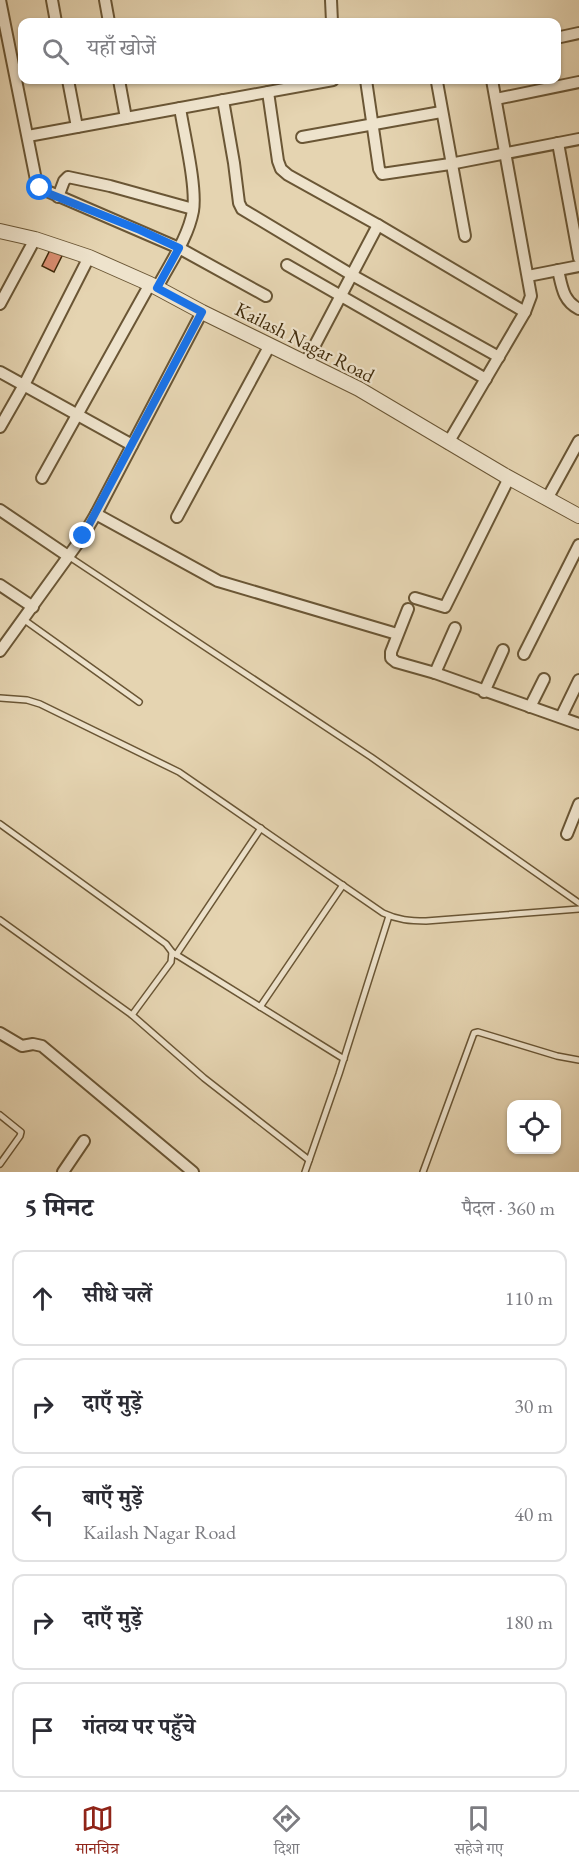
<!DOCTYPE html>
<html lang="hi">
<meta charset="utf-8">
<style>
body{margin:0;font-family:"EB Garamond","Noto Serif Devanagari",serif;background:#f2f2f3;color:#2b2b33}
.controls{position:absolute;right:18px;bottom:18px;display:grid;overflow:hidden;border-radius:12px;box-shadow:0 2px 4px #0004}
.controls button{width:54px;height:54px;display:grid;place-items:center;padding:0;border:0;border-bottom:2px solid #e1e1e2;background:#fff;color:#2b2b33;font:30px sans-serif}
.stop{position:absolute;width:18px;height:18px;margin:-14px;border:4px solid #1a73e8;border-radius:50%;background:#fff}
.stop.end{background:#1a73e8;border-color:#fff;box-shadow:0 2px 6px #0008}
.list{margin:0;padding:0;list-style:none}
h2{display:flex;justify-content:space-between;align-items:center;height:78px;margin:0;padding:0 24px;font-size:26px}
h2 small{font-size:20px;font-weight:400;color:#7c7c81}
.list li{display:grid;grid-template-columns:39px 1fr auto;gap:18px;align-items:center;box-sizing:border-box;height:96px;margin:0 12px 12px;padding:0 12px;border:2px solid #e1e1e2;border-radius:12px}
.list b{display:block;font-size:22px;white-space:nowrap}
.list p{margin:0;font-size:20px;white-space:nowrap;color:#7c7c81}
.list em{font-size:20px;font-style:normal;color:#7c7c81}
.icon{flex:none;width:33px;height:33px;fill:none;stroke:currentColor;stroke-width:2;stroke-linecap:round;stroke-linejoin:round}
.map{position:relative;flex:none;width:579px;height:1172px;overflow:hidden}
.search{position:absolute;background:#fff;box-shadow:0 2px 4px #0004;left:18px;right:18px;top:18px;height:66px;display:flex;align-items:center;gap:15px;box-sizing:border-box;padding:0 21px;border-radius:12px;color:#7c7c81;font-size:22px}
.sheet{height:618px;background:#fff}
nav{display:flex;justify-content:space-around;align-items:center;box-sizing:border-box;height:84px;border-top:2px solid #e1e1e2;background:#fff;font-size:16px;color:#7c7c81}
nav a{display:grid;justify-items:center;gap:3px}
nav .on{color:#8f2418}
.map>svg:first-child{display:block}
.building{fill:#d88d70;stroke:#412c0c;stroke-width:1.5}
.lines{fill:none;stroke-linecap:round;stroke-linejoin:round}
.service-casing{stroke:#6a5635;stroke-width:8}
.minor-casing{stroke:#6a5635;stroke-width:14}
.tertiary-casing{stroke:#6a5635;stroke-width:16}
.service{stroke:#eee3cc;stroke-width:5}
.minor{stroke:#eee3cc;stroke-width:10}
.tertiary{stroke:#eee3cc;stroke-width:14}
.route{stroke:#1a73e8;stroke-width:8}
.labels{text-anchor:middle;stroke-width:4.5;stroke-linejoin:round;paint-order:stroke}
.street-label{font-size:20px;fill:#412c0c;stroke:#eee3cc}
</style>
<div class="map">
<svg width="579" height="1172" viewBox="0 0 579 1172">
<rect width="100%" height="100%" fill="#e5d4b1"/>
<filter id="stains"><feTurbulence type="fractalNoise" baseFrequency=".00333" numOctaves="4"/><feColorMatrix values="0 0 0 0 .2 0 0 0 0 .09 0 0 0 0 .02 0 0 0 .5 -.17"/></filter>
<radialGradient id="worn" r=".72"><stop offset=".6" stop-color="#630" stop-opacity="0"/><stop offset="1" stop-color="#630" stop-opacity=".3"/></radialGradient>
<path class="building" d="M 55,240 L 67,246 L 54,272 L 42,266 Z"/>
<g class="lines">
<defs>
<g id="service">
<path d="M 68,556 L 371,757 L 579,903"/>
<path d="M 23,619 L 139,702"/>
<path d="M 0,698 L 27,700 L 40,704 L 179,772 L 383,913 C 398,920 410,921 426,921 L 579,909"/>
<path d="M 0,824 L 166,944 L 172,952 L 171,962 L 132,1015"/>
<path d="M 0,920 L 132,1015 L 204,1078 L 309,1160"/>
<path d="M 172,952 L 344,1059"/>
<path d="M 176,955 L 261,828"/>
<path d="M 260,1007 L 343,885"/>
<path d="M 0,1115 L 21,1132 L 20,1136 L 0,1164"/>
<path d="M 305,1172 L 339,1074 L 389,916"/>
<path d="M 423,1172 L 474,1033 L 478,1032 L 557,1056 L 579,1060"/>
</g>
<g id="minor">
<path d="M 0,0 L 36,180 L 40,188 L 179,248 L 266,296"/>
<path d="M 52,0 L 56,22"/>
<path d="M 105,0 L 109,22"/>
<path d="M 331,0 L 332,22"/>
<path d="M 556,38 L 579,33"/>
<path d="M 68,80 L 77,127"/>
<path d="M 119,80 L 126,118"/>
<path d="M 366,80 L 379,169 L 382,174 L 450,164 L 579,139"/>
<path d="M 437,82 L 465,236"/>
<path d="M 268,92 L 278,161 L 281,169 L 288,175 L 378,225"/>
<path d="M 496,99 L 579,82"/>
<path d="M 223,100 L 234,163 L 239,203 L 242,209 L 352,275 L 499,357"/>
<path d="M 28,136 L 333,80"/>
<path d="M 302,137 L 441,112"/>
<path d="M 558,143 L 579,258"/>
<path d="M 58,197 L 64,181 L 68,177 L 110,186 L 193,209"/>
<path d="M 287,265 L 486,379"/>
<path d="M 558,270 C 562,287 563,301 579,309"/>
<path d="M 528,276 L 579,266"/>
<path d="M 157,288 C 170,263 188,238 193,211 C 197,187 184,134 180,108"/>
<path d="M 0,304 L 35,239"/>
<path d="M 306,362 L 378,225 L 525,312"/>
<path d="M 0,372 L 132,445"/>
<path d="M 0,427 L 24,385 L 89,257"/>
<path d="M 448,443 L 525,312 L 531,296 L 492,80"/>
<path d="M 42,478 L 150,284"/>
<path d="M 547,499 L 579,441"/>
<path d="M 0,510 L 68,556"/>
<path d="M 96,514 L 218,581 L 397,634"/>
<path d="M 177,517 L 270,345"/>
<path d="M 0,585 L 33,607"/>
<path d="M 415,598 L 445,607 L 509,478"/>
<path d="M 408,609 L 391,652 L 391,658 L 396,662 L 435,673 L 579,724"/>
<path d="M 0,651 L 83,536 L 96,514 L 202,312"/>
<path d="M 524,654 L 579,545"/>
<path d="M 435,673 L 455,628"/>
<path d="M 484,692 L 503,650"/>
<path d="M 530,707 L 544,679"/>
<path d="M 561,717 L 579,680"/>
<path d="M 567,834 L 579,804"/>
<path d="M 0,1033 L 22,1046 L 33,1044 L 42,1046 L 193,1172"/>
<path d="M 63,1172 L 84,1141"/>
</g>
<path id="tertiary" d="M 0,231 L 35,239 L 89,257 L 150,284 L 202,312 L 359,389 L 504,475 L 579,516"/>
</defs>
<use href="#service" class="service-casing"/>
<use href="#minor" class="minor-casing"/>
<use href="#tertiary" class="tertiary-casing"/>
<use href="#service" class="service"/>
<use href="#minor" class="minor"/>
<use href="#tertiary" class="tertiary"/>
</g>
<g class="lines">
<path class="route" d="M 40,188 L 45,192 L 140,230 L 179,248 L 157,288 L 202,312 L 83,536"/>
</g>
<g class="labels">
<g class="street-label">
<text transform="translate(305 342) rotate(27)" y="7">Kailash Nagar Road</text>
</g>
</g>
<rect width="100%" height="100%" filter="url(#stains)"/>
<rect width="100%" height="100%" fill="url(#worn)"/>
</svg>
<div class="controls">
<button><svg class="icon" aria-label="locate" viewBox="0 0 24 24"><circle cx="12" cy="12" r="6"/><path d="M12 2v4M12 18v4M2 12h4M18 12h4"/></svg></button>
</div>
<div class="stop" style="left:40px;top:188px"></div>
<div class="stop end" style="left:83px;top:536px"></div>
<div class="search"><svg class="icon" aria-label="search" viewBox="0 0 24 24"><circle cx="10" cy="10" r="6"/><path d="M15 15l6 6"/></svg>यहाँ खोजें</div>
</div>
<section class="sheet">
<h2>5 मिनट<small>पैदल · 360 m</small></h2>
<ul class="list">
<li><svg class="icon" aria-label="ahead" viewBox="0 0 24 24"><path d="M12 20V5M6 11l6-6 6 6"/></svg><div><b>सीधे चलें</b></div><em>110 m</em></li>
<li><svg class="icon" aria-label="right" viewBox="0 0 24 24"><path d="M7 20v-9h11M14 6l5 5-5 5"/></svg><div><b>दाएँ मुड़ें</b></div><em>30 m</em></li>
<li><svg class="icon" aria-label="left" viewBox="0 0 24 24"><path d="M17 20v-9H6M10 6l-5 5 5 5"/></svg><div><b>बाएँ मुड़ें</b><p>Kailash Nagar Road</p></div><em>40 m</em></li>
<li><svg class="icon" aria-label="right" viewBox="0 0 24 24"><path d="M7 20v-9h11M14 6l5 5-5 5"/></svg><div><b>दाएँ मुड़ें</b></div><em>180 m</em></li>
<li><svg class="icon" aria-label="arrive" viewBox="0 0 24 24"><path d="M6 21V4h12l-3 4 3 4H6"/></svg><div><b>गंतव्य पर पहुँचे</b></div></li>
</ul>
</section>
<nav>
<a class="on"><svg class="icon" aria-label="map" viewBox="0 0 24 24"><path d="M3 6l6-2 6 2 6-2v14l-6 2-6-2-6 2zM9 4v14M15 6v14"/></svg>मानचित्र</a>
<a><svg class="icon" aria-label="directions" viewBox="0 0 24 24"><path d="M12 3l9 9-9 9-9-9zM9 14v-3h6M13 9l2 2-2 2"/></svg>दिशा</a>
<a><svg class="icon" aria-label="saved" viewBox="0 0 24 24"><path d="M7 4h10v16l-5-4-5 4z"/></svg>सहेजे गए</a>
</nav>
